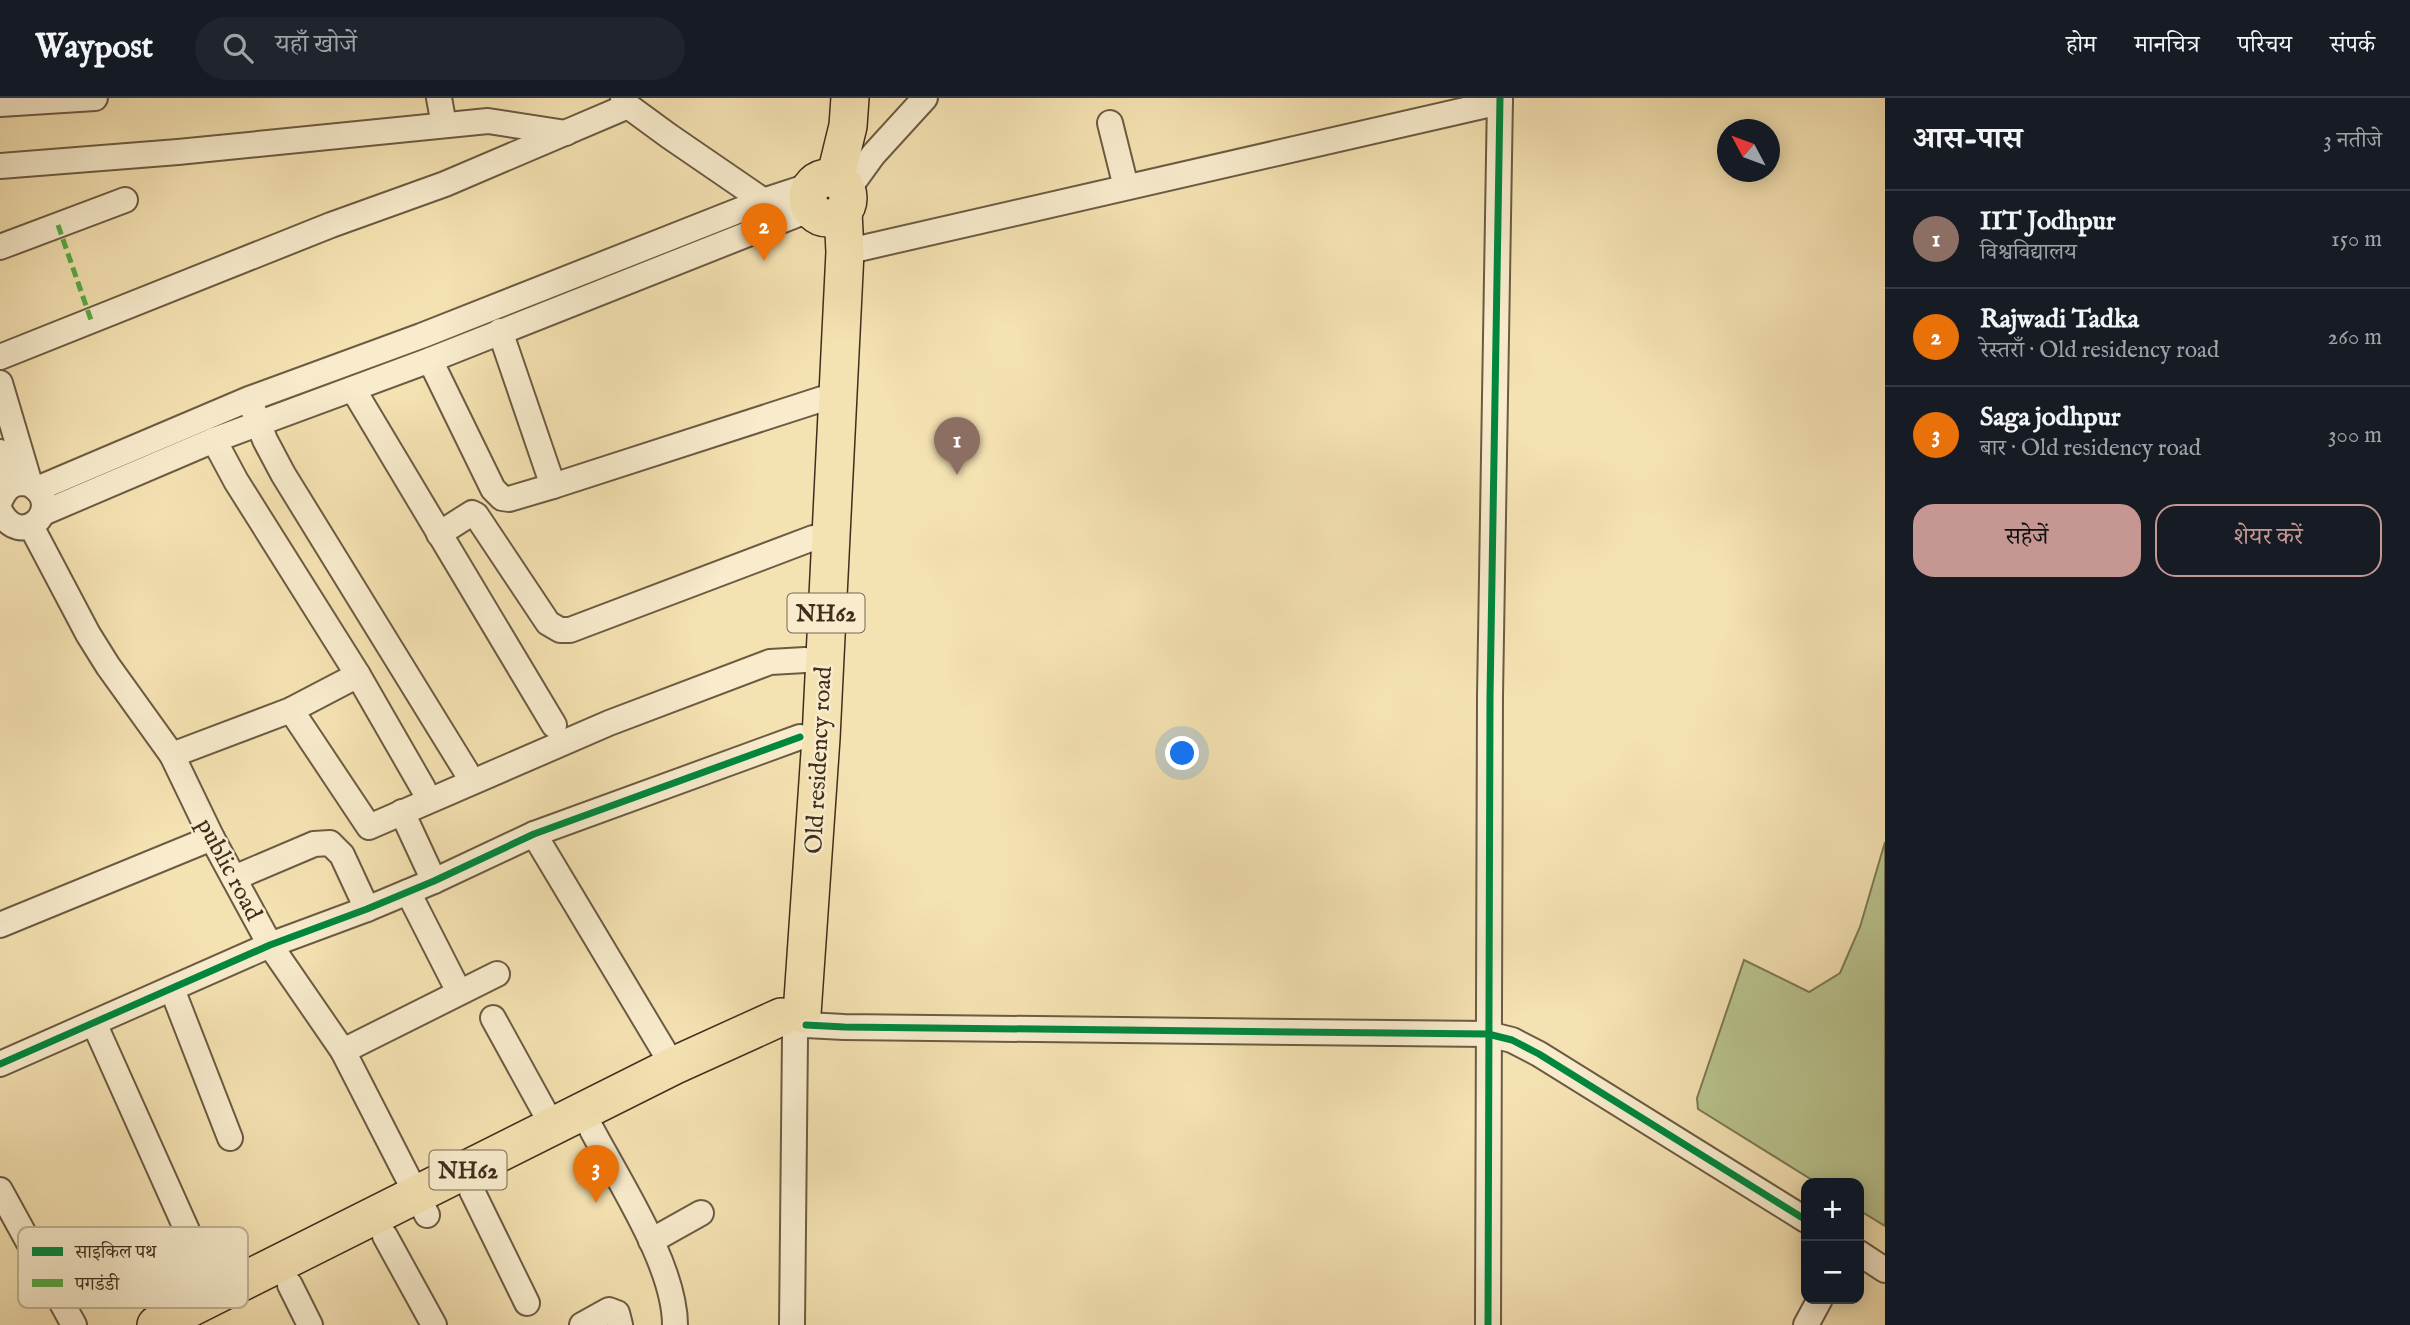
<!DOCTYPE html>
<html lang="hi">
<meta charset="utf-8">
<style>
body{margin:0;font-family:"IM FELL English","Noto Serif Devanagari",serif;background:#20242c;color:#f1f3f6}
.controls{position:absolute;right:21px;bottom:21px;display:grid;overflow:hidden;border-radius:14px;box-shadow:0 4px 18px #0003}
.controls button{width:63px;height:63px;display:grid;place-items:center;padding:0;border:0;border-bottom:2px solid #363941;background:#171b24;color:#f1f3f6;font:35px sans-serif}
.compass{position:absolute;left:1717px;top:21px;width:63px;height:63px;border-radius:50%;background:#171b24;box-shadow:0 4px 18px #0003;rotate:311deg}
.you{position:absolute;left:1183px;top:656px;width:24px;height:24px;margin:-18px;border:5px solid #fff;border-radius:50%;background:#1a73e8;box-shadow:0 0 0 10px #1a73e833}
.badge{display:grid;place-items:center;width:46px;height:46px;border-radius:50%;background:#c59692;color:#fff;font-size:23px;font-weight:700}
.pin{position:absolute;translate:-50% -58px;filter:drop-shadow(0 2px 4px #0008)}
.pin::after{content:'';position:absolute;top:37px;width:24px;height:21px;background:inherit;clip-path:polygon(0 0,100% 0,50% 100%)}
.list{margin:0;padding:0;list-style:none}
h2{display:flex;justify-content:space-between;align-items:center;height:91px;margin:0;padding:0 28px;font-size:30px}
h2 small{font-size:23px;font-weight:400;color:#9ea1a6}
.list li{display:grid;grid-template-columns:46px 1fr auto;gap:21px;align-items:center;box-sizing:border-box;height:98px;padding:0 28px;border-top:2px solid #363941}
.list b{display:block;font-size:26px;white-space:nowrap}
.list p{margin:0;font-size:23px;white-space:nowrap;color:#9ea1a6}
.list em{font-size:23px;font-style:normal;color:#9ea1a6}
.actions{display:flex;gap:14px;padding:21px 28px}
.actions a{flex:1;padding:16px 0;border:2px solid #c59692;border-radius:21px;text-align:center;font-size:24px;color:#c59692}
.actions .main{background:#c59692;color:#111}
.icon{flex:none;width:38px;height:38px;fill:none;stroke:currentColor;stroke-width:2;stroke-linecap:round;stroke-linejoin:round}
.map{position:relative;flex:none;width:1885px;height:1227px;overflow:hidden}
header{display:flex;align-items:center;gap:42px;box-sizing:border-box;height:98px;padding:0 35px;background:#171b24;border-bottom:2px solid #363941}
header strong{font-size:33px}
nav{display:flex;gap:38px;margin-inline-start:auto;font-size:24px}
.search{width:490px;height:63px;background:#20242c;display:flex;align-items:center;gap:18px;box-sizing:border-box;padding:0 24px;border-radius:38px;color:#9ea1a6;font-size:26px}
main{display:flex}
aside{flex:1;background:#171b24}
.map>svg:first-child{display:block}
.green{fill:#b9c48e;stroke:#7c7956;stroke-width:2}
.lines{fill:none;stroke-linecap:round;stroke-linejoin:round}
.minor-casing{stroke:#6c5b42;stroke-width:28}
.highway-casing{stroke:#3e2e1d;stroke-width:40}
.minor{stroke:#f8eccd;stroke-width:24}
.highway{stroke:#f5e2b2;stroke-width:37}
.quiet{stroke:#55ab43;stroke-width:5;stroke-dasharray:10 5;stroke-linecap:butt}
.cycleway-casing{stroke:#f8eccd;stroke-width:11}
.cycleway{stroke:#00873e;stroke-width:7}
.labels{text-anchor:middle;stroke-width:5;stroke-linejoin:round;paint-order:stroke}
.shield{fill:#f8eccd;stroke:#766752;stroke-width:2}
.shield-label{font-size:23px;font-weight:bold;fill:#3e2e1d}
.street-label{font-size:24px;fill:#3e2e1d;stroke:#f8eccd}
.key{fill:#f8eccd;stroke:#c0b398;stroke-width:2}
.key-label{font-size:19px;fill:#3e2e1d}
</style>
<header>
<strong>Waypost</strong>
<div class="search"><svg class="icon" aria-label="search" viewBox="0 0 24 24"><circle cx="10" cy="10" r="6"/><path d="M15 15l6 6"/></svg>यहाँ खोजें</div>
<nav><a>होम</a><a>मानचित्र</a><a>परिचय</a><a>संपर्क</a></nav>
</header>
<main>
<div class="map">
<svg width="1885" height="1227" viewBox="0 0 1885 1227">
<rect width="100%" height="100%" fill="#f5e2b2"/>
<filter id="stains"><feTurbulence type="fractalNoise" baseFrequency=".00286" numOctaves="4"/><feColorMatrix values="0 0 0 0 .2 0 0 0 0 .09 0 0 0 0 .02 0 0 0 .5 -.17"/></filter>
<radialGradient id="worn" r=".72"><stop offset=".6" stop-color="#630" stop-opacity="0"/><stop offset="1" stop-color="#630" stop-opacity=".3"/></radialGradient>
<path class="green" d="M 1885,744 L 1885,1128 L 1859,1112 L 1859,1085 L 1817,1085 L 1698,1011 L 1697,1000 L 1744,862 L 1809,894 L 1840,875 L 1860,829 Z"/>
<g class="lines">
<defs>
<g id="minor">
<path d="M 439,0 L 444,27"/>
<path d="M 623,0 L 628,8 L 669,38 L 774,110"/>
<path d="M 0,6 L 95,0"/>
<path d="M 1110,25 L 1126,89"/>
<path d="M 0,68 L 178,54 L 488,23 L 566,35"/>
<path d="M 847,93 L 873,57 L 925,0"/>
<path d="M 0,149 L 125,102"/>
<path d="M 845,154 L 1500,4"/>
<path d="M 500,233 L 553,388"/>
<path d="M 0,259 L 331,127 L 445,86 L 628,8"/>
<path d="M 430,262 L 493,391 L 502,400 L 509,401 L 553,388 L 822,301"/>
<path d="M 0,285 L 30,386"/>
<path d="M 353,291 L 554,627"/>
<path d="M 253,311 L 265,342 L 283,376 L 466,673"/>
<path d="M 214,342 L 236,383 L 358,577 L 423,690"/>
<path d="M 0,354 L 12,387"/>
<path d="M 37,391 L 249,301 L 421,238 L 763,103 L 812,87"/>
<path d="M 0,403 C 4,394 9,386 20,385 C 25,385 31,386 35,390 C 62,412 21,452 0,413"/>
<path d="M 43,415 L 214,342 L 430,262 L 811,111"/>
<path d="M 31,428 L 88,536 L 108,568 L 172,657 L 212,740 L 270,847 L 343,953 L 427,1117"/>
<path d="M 439,436 L 472,415 L 476,417 L 548,525 L 560,532 L 570,532 L 813,440"/>
<path d="M 291,612 L 369,729 L 609,625 L 770,564 L 805,562"/>
<path d="M 172,657 L 291,612 L 358,577"/>
<path d="M 402,714 L 434,783"/>
<path d="M 534,736 L 673,968"/>
<path d="M 234,780 L 314,746 L 330,745 L 342,757 L 367,811"/>
<path d="M 408,794 L 459,894"/>
<path d="M 0,827 L 212,740"/>
<path d="M 172,891 L 230,1040"/>
<path d="M 493,920 L 553,1029"/>
<path d="M 94,925 L 216,1197"/>
<path d="M 806,927 L 844,929 L 1488,936 L 1512,942 L 1539,956 L 1806,1122"/>
<path d="M 343,953 L 497,876"/>
<path d="M 0,966 L 270,847 L 367,811 L 434,783 L 534,736 L 800,639"/>
<path d="M 592,1032 C 620,1085 675,1168 675,1227"/>
<path d="M 0,1092 L 74,1227"/>
<path d="M 472,1093 L 527,1205"/>
<path d="M 385,1138 L 434,1227"/>
<path d="M 651,1143 L 701,1115"/>
<path d="M 1859,1155 L 1885,1172"/>
<path d="M 290,1187 L 310,1227"/>
<path d="M 582,1227 L 609,1212 L 617,1215 L 620,1227"/>
<path d="M 792,1227 L 795,939"/>
<path d="M 1488,1227 L 1490,598 L 1500,0"/>
<path d="M 1806,1227 L 1820,1201"/>
</g>
<g id="highway">
<circle cx="828" cy="100" r="20"/>
<path d="M 835,81 L 848,28 L 850,0"/>
<path d="M 802,916 L 821,640 L 845,154 L 843,114"/>
<path d="M 156,1227 L 673,968 L 781,919"/>
</g>
</defs>
<use href="#minor" class="minor-casing"/>
<use href="#highway" class="highway-casing"/>
<use href="#minor" class="minor"/>
<use href="#highway" class="highway"/>
<path class="quiet" d="M 58,127 L 91,222"/>
<defs>
<g id="cycleway">
<path d="M 806,927 L 844,929 L 1488,936 L 1512,942 L 1539,956 L 1806,1122"/>
<path d="M 0,966 L 270,847 L 367,811 L 434,783 L 534,736 L 800,639"/>
<path d="M 1488,1227 L 1490,598 L 1500,0"/>
</g>
</defs>
<use href="#cycleway" class="cycleway-casing"/>
<use href="#cycleway" class="cycleway"/>
</g>
<g class="labels">
<g class="shield">
<rect x="787.5" y="495.5" width="77" height="39" rx="5"/>
<rect x="429.5" y="1052.5" width="77" height="39" rx="5"/>
</g>
<g class="shield-label">
<text x="826" y="523">NH62</text>
<text x="468" y="1080">NH62</text>
</g>
<g class="street-label">
<text transform="translate(818 662) rotate(-87)" y="8">Old residency road</text>
<text transform="translate(230 771) rotate(62)" y="8">public road</text>
</g>
</g>
<rect x="18" y="1129" width="230" height="81" rx="10" class="key"/>
<rect x="32" y="1149" width="31" height="9" fill="#00873e"/>
<rect x="32" y="1181" width="31" height="8" fill="#55ab43"/>
<g class="key-label">
<text x="75" y="1160">साइकिल पथ</text>
<text x="75" y="1192">पगडंडी</text>
</g>
<rect width="100%" height="100%" filter="url(#stains)"/>
<rect width="100%" height="100%" fill="url(#worn)"/>
</svg>
<div class="controls">
<button>+</button>
<button>−</button>
</div>
<svg class="compass" viewBox="-18 -18 36 36"><path d="M0-13l5 13h-10z" fill="#e53935"/><path d="M0 13l5-13h-10z" fill="#9ea1a6"/></svg>
<div class="you"></div>
<div class="pin badge" style="left:957px;top:377px;background:#8d6e63">1</div>
<div class="pin badge" style="left:764px;top:163px;background:#e8710a">2</div>
<div class="pin badge" style="left:596px;top:1105px;background:#e8710a">3</div>
</div>
<aside>
<h2>आस-पास<small>3 नतीजे</small></h2>
<ul class="list">
<li><span class="badge" style="background:#8d6e63">1</span><div><b>IIT Jodhpur</b><p>विश्वविद्यालय</p></div><em>150 m</em></li>
<li><span class="badge" style="background:#e8710a">2</span><div><b>Rajwadi Tadka</b><p>रेस्तराँ · Old residency road</p></div><em>260 m</em></li>
<li><span class="badge" style="background:#e8710a">3</span><div><b>Saga jodhpur</b><p>बार · Old residency road</p></div><em>300 m</em></li>
</ul>
<div class="actions"><a class="main">सहेजें</a><a>शेयर करें</a></div>
</aside>
</main>
